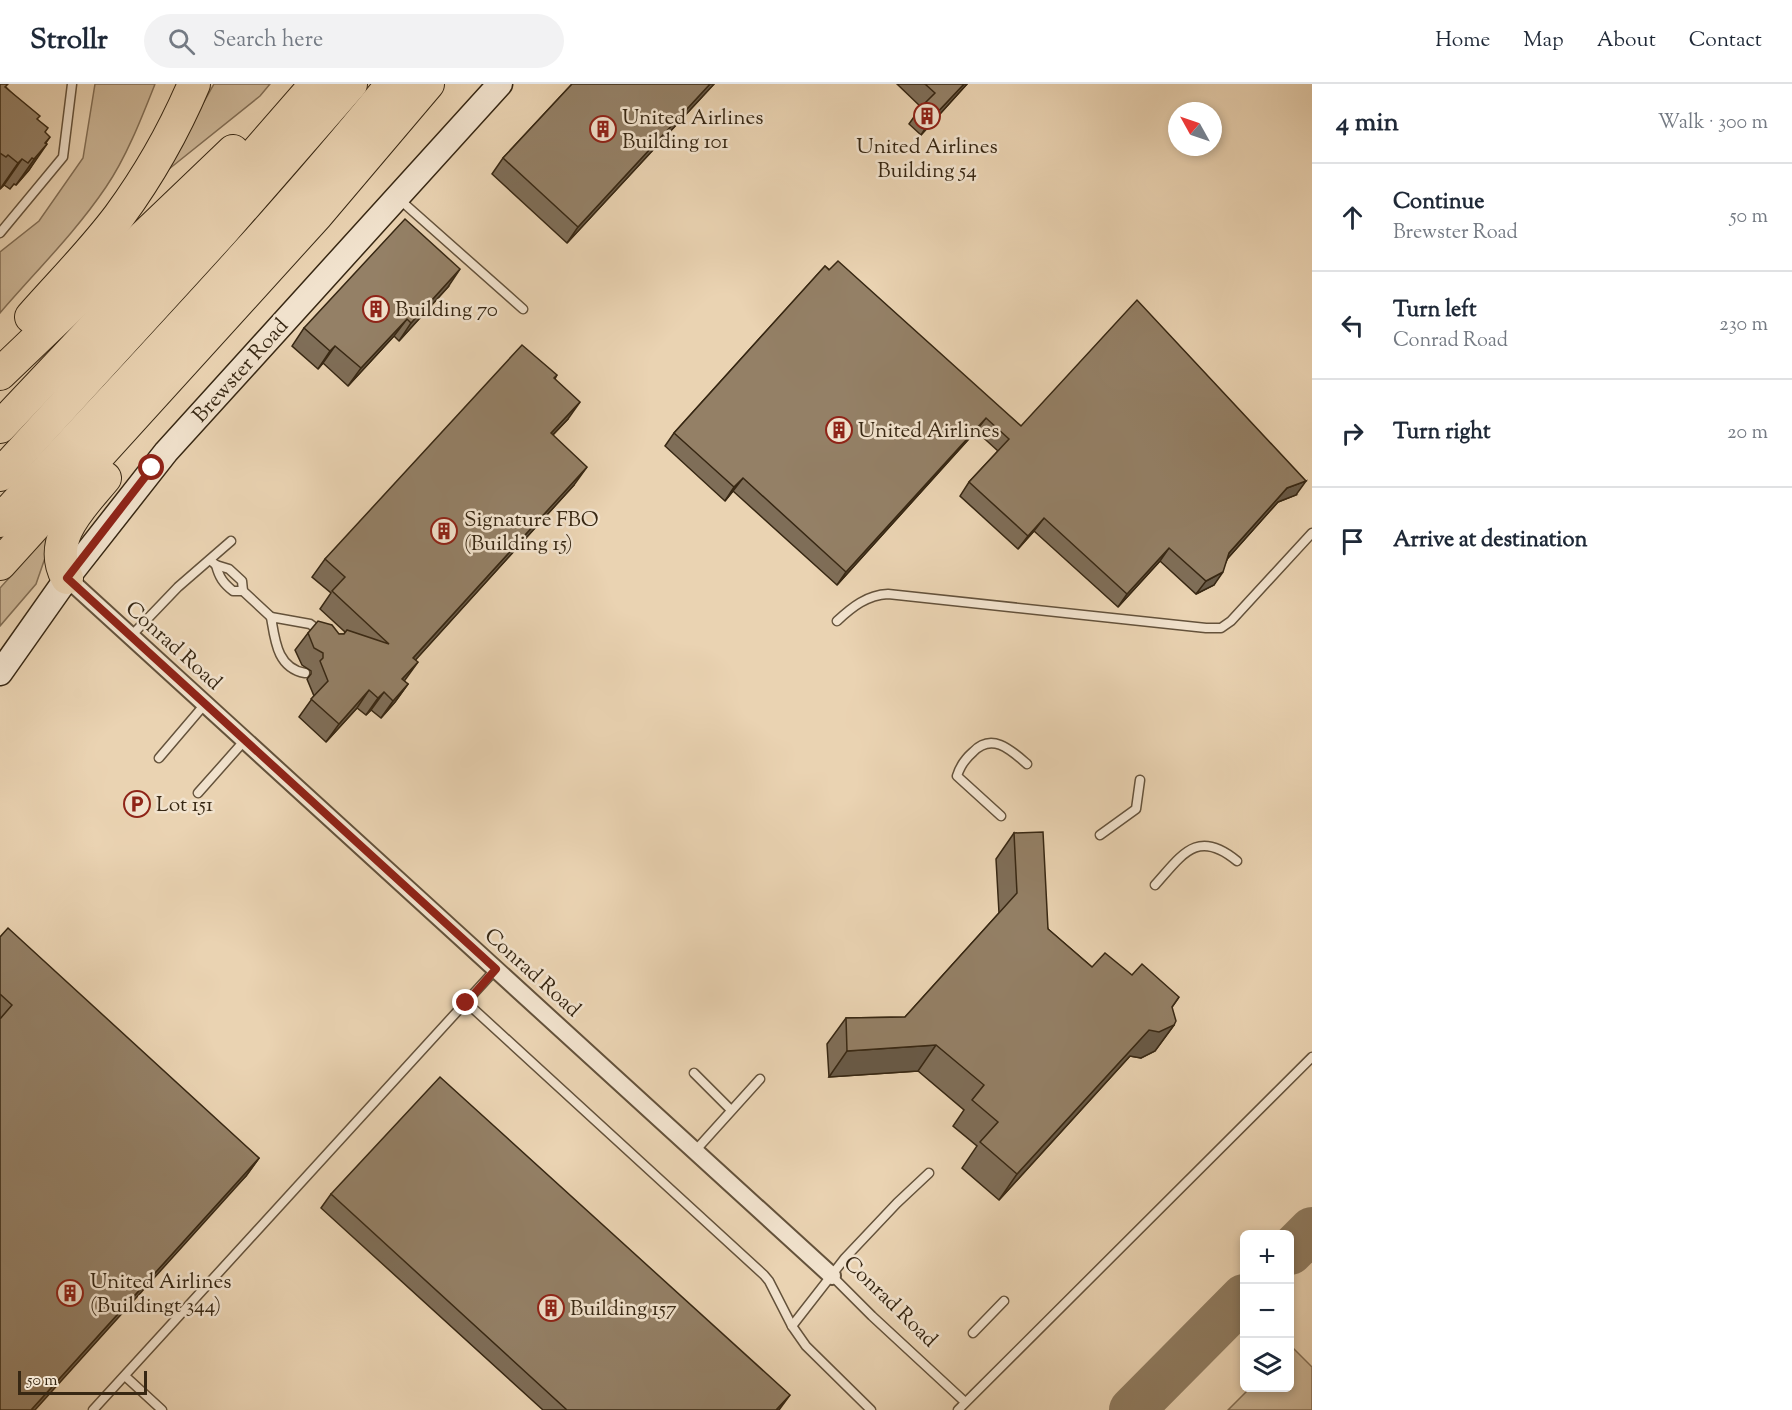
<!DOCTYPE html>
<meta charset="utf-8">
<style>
body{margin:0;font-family:"Sorts Mill Goudy",serif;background:#f2f2f3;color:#1f2937}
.controls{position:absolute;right:18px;bottom:18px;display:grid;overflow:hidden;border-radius:9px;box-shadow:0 3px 9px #0003}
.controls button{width:54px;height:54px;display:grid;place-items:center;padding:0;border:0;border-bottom:2px solid #e0e1e3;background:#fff;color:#1f2937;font:30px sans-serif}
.compass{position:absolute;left:1168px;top:18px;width:54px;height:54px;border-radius:50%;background:#fff;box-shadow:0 3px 9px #0003;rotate:310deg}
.scale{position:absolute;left:18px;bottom:15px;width:129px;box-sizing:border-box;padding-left:6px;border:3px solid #372713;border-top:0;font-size:16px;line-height:21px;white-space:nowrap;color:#372713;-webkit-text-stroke:4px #f1e2cd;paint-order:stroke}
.stop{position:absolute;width:18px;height:18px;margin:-14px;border:4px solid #8f2418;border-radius:50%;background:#fff}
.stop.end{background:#8f2418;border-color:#fff;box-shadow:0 2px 6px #0008}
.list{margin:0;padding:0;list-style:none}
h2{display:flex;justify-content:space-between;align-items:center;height:78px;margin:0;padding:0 24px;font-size:26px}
h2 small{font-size:20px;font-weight:400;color:#747a83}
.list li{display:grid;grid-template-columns:39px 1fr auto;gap:18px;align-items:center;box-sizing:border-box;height:108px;padding:0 24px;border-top:2px solid #e0e1e3}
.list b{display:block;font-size:22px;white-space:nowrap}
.list p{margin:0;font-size:20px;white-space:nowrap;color:#747a83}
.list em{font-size:20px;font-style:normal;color:#747a83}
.icon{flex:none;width:33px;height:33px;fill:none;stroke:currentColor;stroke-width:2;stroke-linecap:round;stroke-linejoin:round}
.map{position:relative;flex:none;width:1312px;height:1326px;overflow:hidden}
header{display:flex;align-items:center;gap:36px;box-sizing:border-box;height:84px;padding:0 30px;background:#fff;border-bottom:2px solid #e0e1e3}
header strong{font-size:28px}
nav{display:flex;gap:33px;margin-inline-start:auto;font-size:21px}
.search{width:420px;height:54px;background:#f2f2f3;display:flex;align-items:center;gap:15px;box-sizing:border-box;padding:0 21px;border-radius:33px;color:#747a83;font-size:22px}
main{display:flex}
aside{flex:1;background:#fff}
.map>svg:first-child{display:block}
.green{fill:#ccb697;stroke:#826e55;stroke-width:1.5}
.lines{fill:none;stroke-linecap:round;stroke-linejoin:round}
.taxiway{stroke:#907d62;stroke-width:46}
.lane-casing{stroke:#64523b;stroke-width:11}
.street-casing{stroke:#64523b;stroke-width:20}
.secondary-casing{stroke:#372713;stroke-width:27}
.highway-casing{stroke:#372713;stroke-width:34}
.lane{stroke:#f1e2cd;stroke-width:8}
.street{stroke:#f1e2cd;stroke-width:16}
.secondary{stroke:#f1e2cd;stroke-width:24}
.highway{stroke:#ead3b2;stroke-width:32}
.wall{fill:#7f6e58;stroke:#372713;stroke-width:1.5}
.shaded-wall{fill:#685a47;stroke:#372713;stroke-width:1.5}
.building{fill:#948066;stroke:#372713;stroke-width:1.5}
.route{stroke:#8f2418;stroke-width:8}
.labels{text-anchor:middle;stroke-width:5;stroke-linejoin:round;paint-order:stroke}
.poi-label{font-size:21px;fill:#372713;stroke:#f1e2cd;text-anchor:start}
.street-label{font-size:21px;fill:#372713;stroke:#f1e2cd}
</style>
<header>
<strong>Strollr</strong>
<div class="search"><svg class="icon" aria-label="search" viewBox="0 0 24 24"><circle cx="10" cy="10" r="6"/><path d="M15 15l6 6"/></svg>Search here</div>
<nav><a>Home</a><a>Map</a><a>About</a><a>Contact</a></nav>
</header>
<main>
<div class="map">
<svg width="1312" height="1326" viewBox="0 0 1312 1326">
<rect width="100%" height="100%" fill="#ead3b2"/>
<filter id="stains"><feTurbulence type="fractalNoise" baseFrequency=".00333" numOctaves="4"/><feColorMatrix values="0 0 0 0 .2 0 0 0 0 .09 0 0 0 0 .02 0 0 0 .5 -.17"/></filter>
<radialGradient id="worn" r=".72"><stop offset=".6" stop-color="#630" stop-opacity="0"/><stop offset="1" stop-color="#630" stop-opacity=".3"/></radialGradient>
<g class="green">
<path d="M 95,0 L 155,0 C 142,33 126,74 106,103 C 75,149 36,187 0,229 L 0,168 L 39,137 L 83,74 Z"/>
<path d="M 214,0 L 270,0 L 260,12 L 164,89 Z"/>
<path d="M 51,446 L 45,474 L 36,500 L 0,542 L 0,504 L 18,484 L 24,473 Z"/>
<path d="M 1292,1263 L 1312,1283 L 1312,1326 L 1228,1326 L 1250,1304 L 1290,1304 L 1290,1265 Z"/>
</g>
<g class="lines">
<g class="taxiway">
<path d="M 1290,1168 L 1312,1146"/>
<path d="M 1132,1326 L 1244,1213"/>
</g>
<defs>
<g id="lane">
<path d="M 399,115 L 523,225"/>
<path d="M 0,149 L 63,73 L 72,0"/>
<path d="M 210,476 L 216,481 L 229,485 L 242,497 L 243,507 L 271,533"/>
<path d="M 216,481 C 219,493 223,499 233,507 L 243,507"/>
<path d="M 837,537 C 852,523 867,511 888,510 L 1206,544 L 1221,544 L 1231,537 L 1312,449"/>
<path d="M 131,552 L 178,503 L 231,457"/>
<path d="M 305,589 C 277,584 275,556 271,533 L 310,540 L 321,548"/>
<path d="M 159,674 L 205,620"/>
<path d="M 198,709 L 245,656"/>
<path d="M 1001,732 L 957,692 C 960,682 965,675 973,668 C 992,648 1011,666 1027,680"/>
<path d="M 1100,751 L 1136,725 L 1140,696"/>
<path d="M 1155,801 C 1182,771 1197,744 1237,777"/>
<path d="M 467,919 L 764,1191 L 769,1197 L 792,1242 L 806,1262 L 871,1326"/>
<path d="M 694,989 L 731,1026"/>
<path d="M 695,1067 L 760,995"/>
<path d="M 832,1192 L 872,1232 L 965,1318"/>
<path d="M 792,1242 L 845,1174 L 897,1119 L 929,1089"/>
<path d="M 973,1249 L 1004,1217"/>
<path d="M 125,1292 L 162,1326"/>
<path d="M 93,1326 L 496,885"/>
<path d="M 958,1326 L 1312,973"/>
</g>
<path id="street" d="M 67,494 L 832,1192"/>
<path id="secondary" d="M 0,589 L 67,494 L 166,368 L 500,0"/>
<g id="highway">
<path d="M 31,233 C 60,200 92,168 119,132 C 149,91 174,47 194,0"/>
<path d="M 0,290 L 233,67"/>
<path d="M 0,343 L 221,109 L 316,0"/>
<path d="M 0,391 L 222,148 L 351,0"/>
<path d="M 0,437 C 132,293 269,152 392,0"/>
<path d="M 0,480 L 317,131 L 428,0"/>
<path d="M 67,494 C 46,455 82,422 105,394"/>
</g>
</defs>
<use href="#lane" class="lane-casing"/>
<use href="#street" class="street-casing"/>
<use href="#secondary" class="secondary-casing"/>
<use href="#highway" class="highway-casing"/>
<use href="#lane" class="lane"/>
<use href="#street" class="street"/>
<use href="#secondary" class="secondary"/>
<use href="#highway" class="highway"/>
</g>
<g class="wall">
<path d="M 0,0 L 6,3 L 37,35 L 45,49 L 46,59 L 29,86 L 16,101 L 14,100 L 10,105 L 4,101 L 0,105 Z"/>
<path d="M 572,0 L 714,0 L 567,159 L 492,90 L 503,74 Z"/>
<path d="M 897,0 L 967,0 L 921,51 L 909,40 L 921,23 Z"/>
<path d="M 825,182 L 1021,342 L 1296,411 L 1278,418 L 1228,474 L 1214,501 L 1196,510 L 1160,477 L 1118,523 L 1034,447 L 1018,465 L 960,412 L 969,398 L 998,367 L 976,347 L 837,501 L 733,407 L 725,417 L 665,362 L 674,349 Z"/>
<path d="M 448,203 L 399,257 L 394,252 L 348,302 L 323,279 L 318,285 L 292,262 L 304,244 Z"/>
<path d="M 557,291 L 555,295 L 568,335 L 553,351 L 574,401 L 415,576 L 404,597 L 408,600 L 395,618 L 381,634 L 371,626 L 366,631 L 357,624 L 326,658 L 299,633 L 314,612 L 307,595 L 311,590 L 311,587 L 302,581 L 295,566 L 308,549 L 339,550 L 344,550 L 345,548 L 320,525 L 331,509 L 312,493 L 325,475 Z"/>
<path d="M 1014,749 L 1048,845 L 1092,883 L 1172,924 L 1174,941 L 1155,967 L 1141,974 L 1130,972 L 999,1116 L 962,1084 L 977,1062 L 953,1042 L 964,1026 L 918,987 L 829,993 L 827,960 L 846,934 L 905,933 L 999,829 L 996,775 Z"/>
<path d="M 0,853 L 259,1074 L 246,1092 L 0,1326 Z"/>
<path d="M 331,1110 L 779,1326 L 543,1326 L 321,1124 Z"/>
</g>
<g class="shaded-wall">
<path d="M 710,0 L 714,0 L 567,159 L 578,143 Z"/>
<path d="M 964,0 L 967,0 L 921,51 L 932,34 Z"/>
<path d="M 50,53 L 36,72 L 47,60 L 29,86 L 16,101 Z"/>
<path d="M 22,75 L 4,101 L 0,105 L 18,79 Z"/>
<path d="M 460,185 L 448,203 L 399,257 L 411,239 Z"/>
<path d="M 407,235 L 394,252 L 348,302 L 361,284 Z"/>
<path d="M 335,262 L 323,279 L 318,285 L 330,267 Z"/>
<path d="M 580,318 L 568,335 L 538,366 L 551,349 Z"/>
<path d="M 986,334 L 976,347 L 837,501 L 846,488 Z"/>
<path d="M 587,383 L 574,401 L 401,592 L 413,574 Z"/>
<path d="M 743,394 L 733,407 L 725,417 L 734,403 Z"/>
<path d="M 1306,397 L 1296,411 L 1278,418 L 1220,483 L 1229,469 L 1287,404 Z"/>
<path d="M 1044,434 L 1034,447 L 1018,465 L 1028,452 Z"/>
<path d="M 1169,464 L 1160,477 L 1118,523 L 1127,510 Z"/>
<path d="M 1223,488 L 1214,501 L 1196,510 L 1206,497 Z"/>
<path d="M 418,578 L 405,596 L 390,613 L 402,595 Z"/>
<path d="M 408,600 L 395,618 L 381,634 L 393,617 Z"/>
<path d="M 369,606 L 357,624 L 326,658 L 339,640 Z"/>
<path d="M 384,608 L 371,626 L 366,631 L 378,614 Z"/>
<path d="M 1179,913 L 1161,939 L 1174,941 L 1155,967 L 1141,974 L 1130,972 L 999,1116 L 1017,1090 Z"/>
<path d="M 936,961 L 918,987 L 829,993 L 847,967 Z"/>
<path d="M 259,1074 L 246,1092 L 35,1326 L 31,1326 Z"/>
<path d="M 790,1311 L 779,1326 L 776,1326 Z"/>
</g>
<g class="building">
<path d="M 0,0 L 8,0 L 5,3 L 40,32 L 37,35 L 48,44 L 45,48 L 50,53 L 45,59 L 47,60 L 34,75 L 32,74 L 28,79 L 22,75 L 18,79 L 8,71 L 6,73 L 0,69 Z"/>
<path d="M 572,0 L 710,0 L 578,143 L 503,74 Z"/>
<path d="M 925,0 L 964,0 L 932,34 L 921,23 L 935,9 Z"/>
<path d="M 405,135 L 460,185 L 411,239 L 407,235 L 361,284 L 335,262 L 330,267 L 304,244 Z"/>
<path d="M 838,177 L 1021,342 L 1137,216 L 1306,397 L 1287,404 L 1229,469 L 1223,488 L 1206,497 L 1169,464 L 1127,510 L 1044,434 L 1028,452 L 969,398 L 1009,355 L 986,334 L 846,488 L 743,394 L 734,403 L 674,349 L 825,182 L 829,186 Z"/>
<path d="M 522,261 L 557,291 L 554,294 L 580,318 L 551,349 L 587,383 L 413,574 L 418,578 L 402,595 L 408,600 L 393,617 L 384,608 L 378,614 L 369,606 L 339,640 L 311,615 L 328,597 L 320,577 L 323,574 L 323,569 L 314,564 L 308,549 L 318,537 L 332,541 L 339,550 L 344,550 L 347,546 L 389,560 L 332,507 L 345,493 L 325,475 Z"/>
<path d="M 1043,748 L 1048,845 L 1092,883 L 1105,869 L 1132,891 L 1142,880 L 1179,913 L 1172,923 L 1176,937 L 1174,941 L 1159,948 L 1149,946 L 1017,1090 L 980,1058 L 998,1038 L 972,1016 L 984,1001 L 936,961 L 847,967 L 846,934 L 905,933 L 1017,809 L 1014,749 Z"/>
<path d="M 8,844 L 259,1074 L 31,1326 L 0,1326 L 0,935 L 12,921 L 0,910 L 0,853 Z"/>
<path d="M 440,993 L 790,1311 L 776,1326 L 567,1326 L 331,1110 Z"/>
</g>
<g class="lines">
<path class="route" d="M 152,384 L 67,494 L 496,885 L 466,919"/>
</g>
<defs>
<symbol id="building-ring" viewBox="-11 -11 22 22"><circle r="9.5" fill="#f1e2cd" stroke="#8f2418" stroke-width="1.5"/><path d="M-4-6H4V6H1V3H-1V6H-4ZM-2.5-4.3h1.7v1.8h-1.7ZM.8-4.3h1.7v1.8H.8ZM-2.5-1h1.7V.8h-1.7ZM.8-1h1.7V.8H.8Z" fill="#8f2418"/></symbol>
<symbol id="parking-ring" viewBox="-11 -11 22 22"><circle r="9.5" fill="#f1e2cd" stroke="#8f2418" stroke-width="1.5"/><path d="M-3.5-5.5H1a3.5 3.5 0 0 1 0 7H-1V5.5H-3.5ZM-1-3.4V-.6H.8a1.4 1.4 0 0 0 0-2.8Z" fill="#8f2418"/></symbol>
</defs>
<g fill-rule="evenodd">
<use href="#building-ring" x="912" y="17" width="30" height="30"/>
<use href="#building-ring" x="588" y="30" width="30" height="30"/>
<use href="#building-ring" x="361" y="210" width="30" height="30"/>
<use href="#building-ring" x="824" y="331" width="30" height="30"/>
<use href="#building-ring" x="429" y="432" width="30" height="30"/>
<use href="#parking-ring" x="122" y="705" width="30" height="30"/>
<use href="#building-ring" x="55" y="1194" width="30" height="30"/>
<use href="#building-ring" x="536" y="1209" width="30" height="30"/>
</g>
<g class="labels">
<g class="poi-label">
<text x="622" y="40">United Airlines<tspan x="622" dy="24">Building 101</tspan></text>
<text x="927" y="69" text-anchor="middle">United Airlines<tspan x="927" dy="24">Building 54</tspan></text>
<text x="395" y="232">Building 70</text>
<text x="858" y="353">United Airlines</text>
<text x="464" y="442">Signature FBO<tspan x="464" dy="24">(Building 15)</tspan></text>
<text x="156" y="727">Lot 151</text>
<text x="90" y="1204">United Airlines<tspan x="90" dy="24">(Buildingt 344)</tspan></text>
<text x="570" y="1231">Building 157</text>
</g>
<g class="street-label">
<text transform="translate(240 286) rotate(-48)" y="7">Brewster Road</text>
<text transform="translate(174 561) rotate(42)" y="7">Conrad Road</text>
<text transform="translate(533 888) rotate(42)" y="7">Conrad Road</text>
<text transform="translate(891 1217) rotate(44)" y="7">Conrad Road</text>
</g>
</g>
<rect width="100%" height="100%" filter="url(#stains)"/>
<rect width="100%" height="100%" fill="url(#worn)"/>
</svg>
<div class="controls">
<button>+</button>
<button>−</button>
<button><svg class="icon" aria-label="layers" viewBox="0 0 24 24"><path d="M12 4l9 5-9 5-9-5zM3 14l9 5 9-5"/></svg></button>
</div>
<svg class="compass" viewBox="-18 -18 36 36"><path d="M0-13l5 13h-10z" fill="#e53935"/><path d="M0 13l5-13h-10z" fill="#747a83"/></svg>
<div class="scale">50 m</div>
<div class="stop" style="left:152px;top:384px"></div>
<div class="stop end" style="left:466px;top:919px"></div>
</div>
<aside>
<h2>4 min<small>Walk · 300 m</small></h2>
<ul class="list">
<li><svg class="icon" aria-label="ahead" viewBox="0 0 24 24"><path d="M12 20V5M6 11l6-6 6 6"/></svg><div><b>Continue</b><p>Brewster Road</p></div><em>50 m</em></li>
<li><svg class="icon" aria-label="left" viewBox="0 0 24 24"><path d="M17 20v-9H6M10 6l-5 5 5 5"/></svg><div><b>Turn left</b><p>Conrad Road</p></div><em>230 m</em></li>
<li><svg class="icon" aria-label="right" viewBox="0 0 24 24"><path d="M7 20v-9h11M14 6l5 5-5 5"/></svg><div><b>Turn right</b></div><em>20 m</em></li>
<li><svg class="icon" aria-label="arrive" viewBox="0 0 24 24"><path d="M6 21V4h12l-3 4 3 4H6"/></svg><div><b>Arrive at destination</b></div></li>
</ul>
</aside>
</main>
